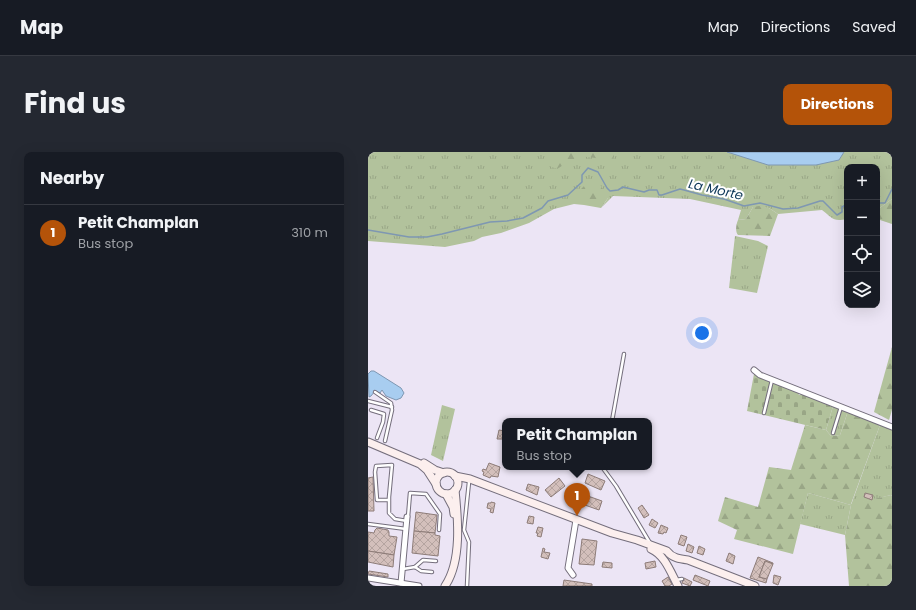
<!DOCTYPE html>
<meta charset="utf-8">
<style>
body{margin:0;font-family:Poppins,sans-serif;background:#242831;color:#f1f3f6}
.controls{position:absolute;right:12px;top:12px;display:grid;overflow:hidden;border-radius:8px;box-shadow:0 4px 16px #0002}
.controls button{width:36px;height:36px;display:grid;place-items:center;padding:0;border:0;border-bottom:1px solid #363941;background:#171b24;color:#f1f3f6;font:20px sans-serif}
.you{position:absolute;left:334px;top:181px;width:14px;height:14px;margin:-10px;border:3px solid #fff;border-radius:50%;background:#1a73e8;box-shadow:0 0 0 6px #1a73e833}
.badge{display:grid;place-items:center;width:26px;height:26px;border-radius:50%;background:#b45309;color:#fff;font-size:13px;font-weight:700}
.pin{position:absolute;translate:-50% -33px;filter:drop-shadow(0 1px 2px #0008)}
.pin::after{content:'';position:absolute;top:21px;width:14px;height:12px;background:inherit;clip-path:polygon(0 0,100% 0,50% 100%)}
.popup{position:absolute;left:134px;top:266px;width:150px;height:52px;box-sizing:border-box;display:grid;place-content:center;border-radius:8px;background:#171b24;filter:drop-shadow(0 1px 3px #0005);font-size:13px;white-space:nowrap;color:#9ea1a6}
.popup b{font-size:15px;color:#f1f3f6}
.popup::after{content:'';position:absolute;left:50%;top:100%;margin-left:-8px;border:8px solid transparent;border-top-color:#171b24}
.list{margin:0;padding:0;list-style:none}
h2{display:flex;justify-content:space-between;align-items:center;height:52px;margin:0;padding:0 16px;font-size:17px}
h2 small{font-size:13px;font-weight:400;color:#9ea1a6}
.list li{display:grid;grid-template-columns:26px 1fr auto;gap:12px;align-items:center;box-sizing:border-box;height:56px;padding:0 16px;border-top:1px solid #363941}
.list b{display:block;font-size:15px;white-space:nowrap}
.list p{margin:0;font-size:13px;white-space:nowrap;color:#9ea1a6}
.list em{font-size:13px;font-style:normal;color:#9ea1a6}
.icon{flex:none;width:22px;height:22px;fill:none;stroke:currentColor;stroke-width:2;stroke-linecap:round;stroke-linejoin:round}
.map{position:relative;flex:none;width:524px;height:434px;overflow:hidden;border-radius:8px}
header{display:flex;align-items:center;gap:24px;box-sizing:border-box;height:56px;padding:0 20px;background:#171b24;border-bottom:1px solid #363941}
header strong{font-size:19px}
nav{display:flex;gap:22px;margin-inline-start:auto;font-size:14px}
.intro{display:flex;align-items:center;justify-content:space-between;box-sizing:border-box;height:96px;padding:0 24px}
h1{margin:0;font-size:28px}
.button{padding:10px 18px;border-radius:8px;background:#b45309;color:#fff;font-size:14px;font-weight:700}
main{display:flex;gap:24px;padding:0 24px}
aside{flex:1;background:#171b24;border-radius:8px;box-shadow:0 4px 16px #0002}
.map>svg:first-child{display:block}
.grass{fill:url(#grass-tufts)}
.forest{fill:url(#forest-firs)}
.cemetery{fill:url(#cemetery-stones)}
.water{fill:#a8cdf0;stroke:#7e97b2}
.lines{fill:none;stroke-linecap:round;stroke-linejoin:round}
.stream{stroke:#7e97b2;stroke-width:1.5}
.building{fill:url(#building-cross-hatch);stroke:#8d7c78}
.lane-casing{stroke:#746e7c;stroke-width:4.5}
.street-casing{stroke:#746e7c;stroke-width:7}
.secondary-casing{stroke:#746e7c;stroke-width:9}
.lane{stroke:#fff;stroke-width:2.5}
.street{stroke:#fff;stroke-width:5}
.secondary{stroke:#fcefee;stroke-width:7}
.labels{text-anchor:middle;stroke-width:4;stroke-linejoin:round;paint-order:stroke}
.water-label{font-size:13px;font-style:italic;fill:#0b3657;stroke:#fff}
</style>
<header>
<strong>Map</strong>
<nav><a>Map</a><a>Directions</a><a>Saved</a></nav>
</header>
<div class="intro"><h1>Find us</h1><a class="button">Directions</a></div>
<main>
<aside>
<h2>Nearby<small></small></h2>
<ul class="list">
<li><span class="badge">1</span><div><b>Petit Champlan</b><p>Bus stop</p></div><em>310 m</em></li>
</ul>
</aside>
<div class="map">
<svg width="524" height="434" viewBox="0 0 524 434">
<defs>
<pattern id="grass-tufts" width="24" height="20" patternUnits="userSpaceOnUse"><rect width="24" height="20" fill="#b2c29c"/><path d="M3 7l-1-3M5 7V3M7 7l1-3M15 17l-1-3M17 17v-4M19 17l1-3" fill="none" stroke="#99a686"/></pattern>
<pattern id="forest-firs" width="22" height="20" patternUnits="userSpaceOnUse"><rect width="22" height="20" fill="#b2c29c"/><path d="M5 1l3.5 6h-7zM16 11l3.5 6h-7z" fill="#99a686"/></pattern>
<pattern id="cemetery-stones" width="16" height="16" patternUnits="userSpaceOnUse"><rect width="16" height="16" fill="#b2c29c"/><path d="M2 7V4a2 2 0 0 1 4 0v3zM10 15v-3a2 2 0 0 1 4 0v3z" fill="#99a686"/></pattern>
<pattern id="building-cross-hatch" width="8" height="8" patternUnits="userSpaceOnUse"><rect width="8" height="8" fill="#d3bfbb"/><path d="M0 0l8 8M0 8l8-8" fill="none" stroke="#b5a4a0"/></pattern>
</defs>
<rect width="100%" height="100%" fill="#ece5f5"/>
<g class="grass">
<path d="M 0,0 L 524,0 L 524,47 L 509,58 L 509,15 L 479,15 L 479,67 C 464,70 465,66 454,58 L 410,62 L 401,56 L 385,55 L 378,67 L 370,68 L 373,58 L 322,47 L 245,44 L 234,55 L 240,46 L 216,50 L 216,53 L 206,52 L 186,57 L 161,71 L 133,81 L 114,85 L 106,89 L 77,95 L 0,89 Z"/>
<path d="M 367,84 L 390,89 L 400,94 L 389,141 L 361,136 Z"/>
<path d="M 74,253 L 87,257 L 75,309 L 63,303 Z"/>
<path d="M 465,254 L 480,259 L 472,283 L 463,284 L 458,278 Z"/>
<path d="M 512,273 L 524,278 L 524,344 L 523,343 L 483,353 L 477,383 L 432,372 L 440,341 L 483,353 Z"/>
</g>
<g class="forest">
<path d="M 189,0 L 246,0 L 246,5 L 240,10 C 227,5 212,1 200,10 C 196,12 193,15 189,17 L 182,14 Z"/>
<path d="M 224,28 L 230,29 L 240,46 L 233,56 L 216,53 L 216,50 L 212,48 L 207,43 L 217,33 Z"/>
<path d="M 524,47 L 524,72 L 509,67 L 509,58 Z"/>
<path d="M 391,54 L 401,56 L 410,62 L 402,84 L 370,83 C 367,79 368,73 370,68 L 378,67 L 385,55 Z"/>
<path d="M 524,195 L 524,258 L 521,268 L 506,260 Z"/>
<path d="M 480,259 L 512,273 L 483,352 L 523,343 L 524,344 L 524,434 L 481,434 L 477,383 L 483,353 L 440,341 L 425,402 L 366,387 L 369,378 L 350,369 L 357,345 L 390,355 L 401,315 L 423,318 L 437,273 L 458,278 L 463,284 L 472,283 Z"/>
</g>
<path class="cemetery" d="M 386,222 L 401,228 L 403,231 L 406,230 L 430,240 L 431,243 L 434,242 L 465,254 L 458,278 L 379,259 Z"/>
<g class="water">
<path d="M 359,0 L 476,0 L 471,8 L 448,13 L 400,13 Z"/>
<path d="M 3,219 L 6,219 L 33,236 L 36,241 L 33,246 L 28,248 L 18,244 L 14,238 L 12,241 L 7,239 L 3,244 L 1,245 L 0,222 Z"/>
</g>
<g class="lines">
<g class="stream">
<path d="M 509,51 L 517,51 L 524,37"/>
<path d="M 0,78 L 41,85 L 59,85 L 74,82 L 122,70 L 139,69 L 155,66 L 174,56 L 180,49 L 200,43 L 214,30 L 214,23 L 220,16 L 230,20 L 239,36 L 242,39 L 250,38 L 255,35 L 276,40 L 281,38 L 289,38 L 291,43 L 294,43 L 312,37 L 316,38 L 334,43 L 356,47 L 376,54 L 392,51 L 415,57 L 430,56 L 452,49 L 455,49 L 469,63 L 474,60 L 474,55 L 479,52"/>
</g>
</g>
<g class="building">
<path d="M 131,278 L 137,279 L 137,287 L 129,287 Z"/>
<path d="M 121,311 L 132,315 L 130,325 L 123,324 L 122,326 L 115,323 L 116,320 L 114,319 L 115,317 L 118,318 Z"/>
<path d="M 220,322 L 237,329 L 233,338 L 217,331 Z"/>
<path d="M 5,325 L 6,359 L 0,359 L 0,326 Z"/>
<path d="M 191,326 L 197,334 L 183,345 L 177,338 Z"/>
<path d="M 160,332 L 171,335 L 169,343 L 158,338 Z"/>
<path d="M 497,341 L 505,343 L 504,348 L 496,345 Z"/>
<path d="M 217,343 L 234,349 L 231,358 L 214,352 Z"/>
<path d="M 123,350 L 127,351 L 125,361 L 122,360 L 123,357 L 119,356 L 120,351 L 123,351 Z"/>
<path d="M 274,353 L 281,363 L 276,366 L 270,356 Z"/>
<path d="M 48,360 L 69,363 L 67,381 L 46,379 Z"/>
<path d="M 161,364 L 166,365 L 165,372 L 159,371 Z"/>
<path d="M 284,367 L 290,371 L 287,376 L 281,373 Z"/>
<path d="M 293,373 L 300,376 L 298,381 L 296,380 L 295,382 L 290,381 Z"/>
<path d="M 170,375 L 175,376 L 173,385 L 169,384 L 170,381 L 168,381 Z"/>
<path d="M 9,376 L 20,378 L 21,380 L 21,384 L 29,385 L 26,403 L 0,399 L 0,380 L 6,381 L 7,378 Z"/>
<path d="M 46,379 L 67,381 L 67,383 L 72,384 L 70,404 L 44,401 Z"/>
<path d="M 313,383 L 319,385 L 316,394 L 310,392 Z"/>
<path d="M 214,387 L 229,389 L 226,413 L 211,412 Z"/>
<path d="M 320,392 L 326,395 L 324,401 L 318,399 Z"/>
<path d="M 331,394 L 337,397 L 335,403 L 329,401 Z"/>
<path d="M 175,396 L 177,397 L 176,400 L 182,401 L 180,407 L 173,405 Z"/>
<path d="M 0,399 L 26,403 L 25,415 L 0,410 Z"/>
<path d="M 361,401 L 367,404 L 365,412 L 358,409 Z"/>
<path d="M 390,405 L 405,411 L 405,412 L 397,409 L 391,425 L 399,427 L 398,431 L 382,426 Z"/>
<path d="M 287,409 L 288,415 L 278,417 L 277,411 Z"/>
<path d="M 397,409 L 405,412 L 399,427 L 391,425 Z"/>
<path d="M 235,410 L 244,411 L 244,416 L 234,415 Z"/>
<path d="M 1,419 L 20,422 L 20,425 L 0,422 Z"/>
<path d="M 327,423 L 342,429 L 340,434 L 325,428 Z"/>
<path d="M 406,423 L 413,425 L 410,433 L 405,431 Z"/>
<path d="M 300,425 L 304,432 L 301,434 L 297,434 L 294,429 Z"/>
<path d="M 316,426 L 324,430 L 322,434 L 314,431 Z"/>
<path d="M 196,428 L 224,432 L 224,434 L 195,434 Z"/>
</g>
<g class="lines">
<defs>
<g id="lane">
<path d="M 7,240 L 23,251 L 24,258 L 17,289"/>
<path d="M 0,249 L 24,255"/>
<path d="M 3,258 L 16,262 L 15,270 L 9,286"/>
<path d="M 396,261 L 404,228"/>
<path d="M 244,269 L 256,202"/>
<path d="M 465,281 L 473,255"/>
<path d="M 234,315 L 248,334 L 282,391"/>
<path d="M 21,348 L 9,348 L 7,320 L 8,314 L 24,313 L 21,345 L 21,361 L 27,367 L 39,369"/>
<path d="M 40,365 L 42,341 L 58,342 L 72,362 L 71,378"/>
<path d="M 0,372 L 38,377"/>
<path d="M 47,415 L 55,408 L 68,409"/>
<path d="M 35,417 L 47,415 L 53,419 L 64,420"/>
<path d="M 308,428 L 314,427"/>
<path d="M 99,434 L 101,390 L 96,378 L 101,330"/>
</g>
<g id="street">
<path d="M 386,218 L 392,223 L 524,275"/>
<path d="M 205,423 L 200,416 L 208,368"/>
<path d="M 0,426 L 51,434"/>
<path d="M 33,431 L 39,365"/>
</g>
<g id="secondary">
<path d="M 0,290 L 52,312 L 59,318 L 68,332"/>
<path d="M 56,311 L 67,318 L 76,321"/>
<circle cx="79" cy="331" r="11"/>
<path d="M 87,324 L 102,327 L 244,381 L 269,388 L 299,399 C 304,406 312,407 320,408 L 387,434"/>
<path d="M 78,342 L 85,355 L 86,362"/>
<path d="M 283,397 C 297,403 303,421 310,434"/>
<path d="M 77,434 C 94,409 90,367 87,338"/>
</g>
</defs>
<use href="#lane" class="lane-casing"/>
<use href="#street" class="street-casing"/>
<use href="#secondary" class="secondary-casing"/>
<use href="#lane" class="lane"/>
<use href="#street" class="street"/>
<use href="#secondary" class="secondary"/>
</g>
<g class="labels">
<g class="water-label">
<text transform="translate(348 37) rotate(13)" y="5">La Morte</text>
</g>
</g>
</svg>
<div class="controls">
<button>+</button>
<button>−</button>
<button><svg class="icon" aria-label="locate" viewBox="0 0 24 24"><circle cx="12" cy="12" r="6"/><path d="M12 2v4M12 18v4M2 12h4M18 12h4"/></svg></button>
<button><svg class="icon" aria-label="layers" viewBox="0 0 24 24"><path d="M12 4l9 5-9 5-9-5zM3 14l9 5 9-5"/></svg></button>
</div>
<div class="you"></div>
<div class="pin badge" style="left:209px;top:364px">1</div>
<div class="popup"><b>Petit Champlan</b>Bus stop</div>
</div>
</main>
